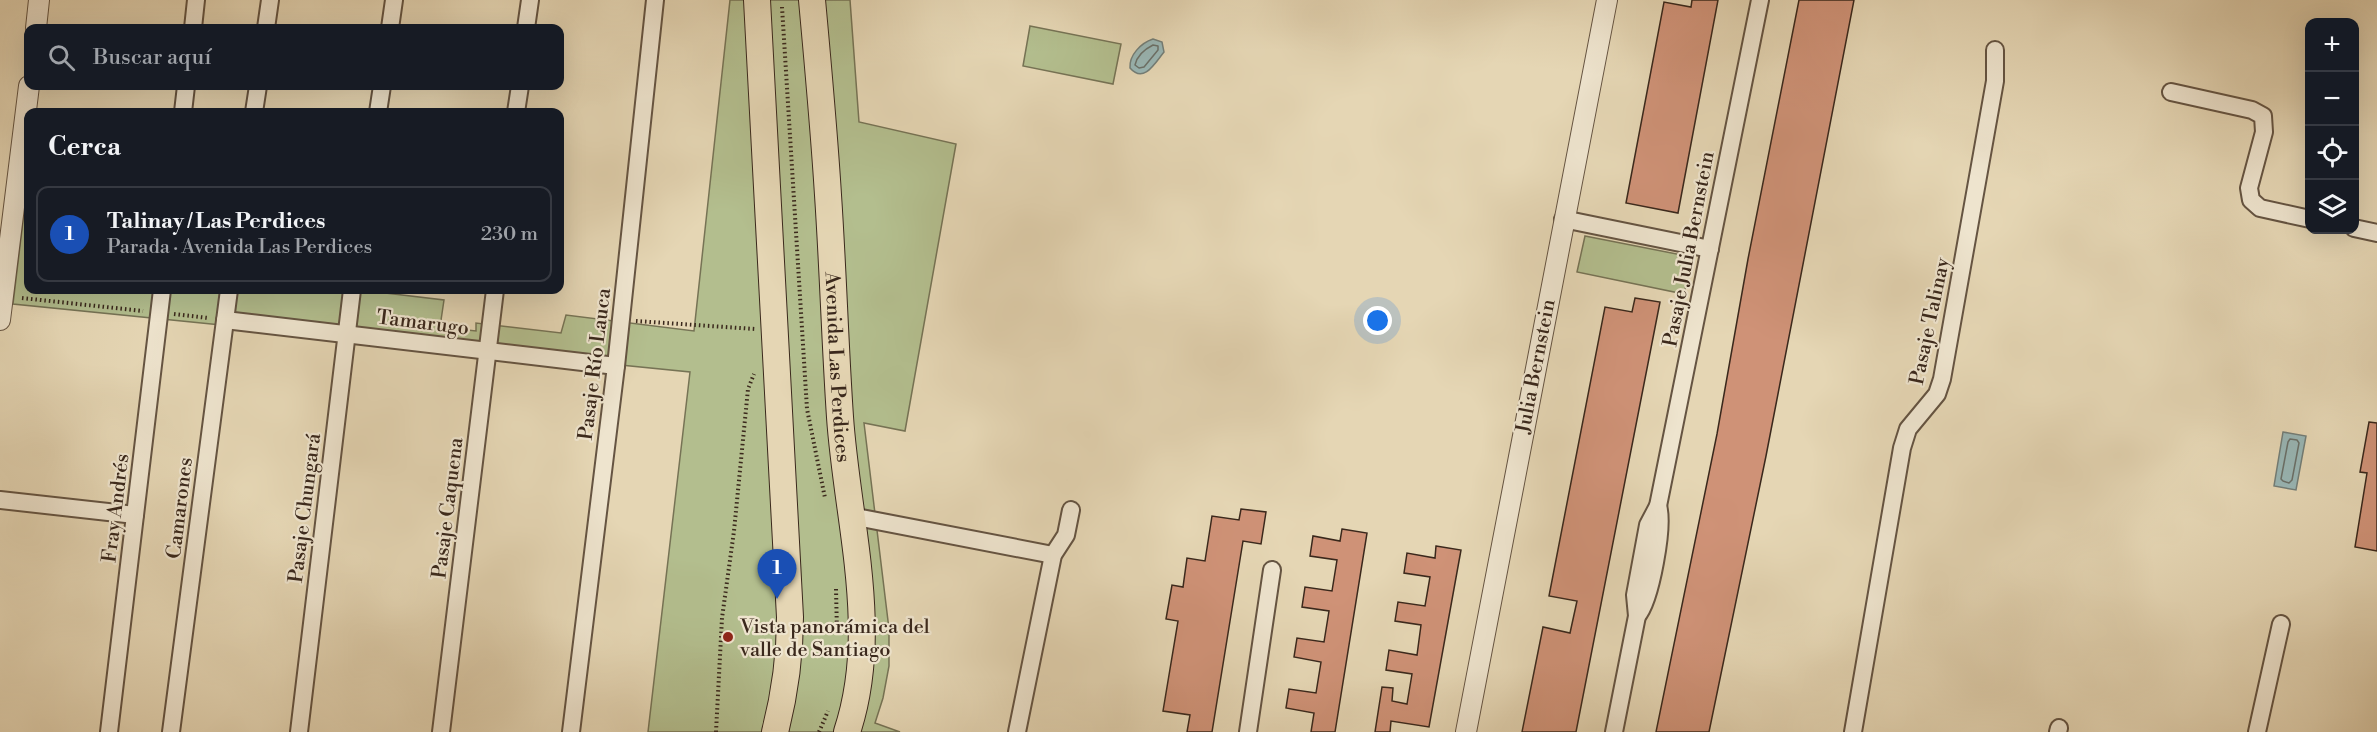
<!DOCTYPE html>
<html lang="es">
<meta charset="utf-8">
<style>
body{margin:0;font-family:"Libre Bodoni",serif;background:#242831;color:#f1f3f6}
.controls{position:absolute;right:18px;top:18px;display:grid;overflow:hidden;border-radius:12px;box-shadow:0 6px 24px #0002}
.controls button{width:54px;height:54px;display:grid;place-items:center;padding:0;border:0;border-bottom:2px solid #363941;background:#171b24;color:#f1f3f6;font:30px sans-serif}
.you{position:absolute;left:1378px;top:321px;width:21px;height:21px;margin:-15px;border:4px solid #fff;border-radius:50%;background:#1a73e8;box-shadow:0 0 0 9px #1a73e833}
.badge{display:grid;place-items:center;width:39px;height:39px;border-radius:50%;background:#c59692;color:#fff;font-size:20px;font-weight:700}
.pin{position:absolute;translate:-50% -50px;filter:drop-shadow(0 2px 3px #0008)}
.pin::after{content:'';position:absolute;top:32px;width:21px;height:18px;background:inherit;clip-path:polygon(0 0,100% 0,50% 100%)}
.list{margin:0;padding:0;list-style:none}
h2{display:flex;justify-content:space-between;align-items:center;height:78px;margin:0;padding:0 24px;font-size:26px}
h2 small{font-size:20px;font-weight:400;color:#9ea1a6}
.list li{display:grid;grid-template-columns:39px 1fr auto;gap:18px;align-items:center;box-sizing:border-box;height:96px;margin:0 12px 12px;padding:0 12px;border:2px solid #363941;border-radius:12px}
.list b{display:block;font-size:22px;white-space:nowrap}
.list p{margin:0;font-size:20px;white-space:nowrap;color:#9ea1a6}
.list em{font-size:20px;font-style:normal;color:#9ea1a6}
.icon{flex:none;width:33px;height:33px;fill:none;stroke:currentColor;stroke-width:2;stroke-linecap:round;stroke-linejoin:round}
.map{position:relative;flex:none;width:2377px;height:732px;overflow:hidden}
.search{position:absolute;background:#171b24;box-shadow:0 6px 24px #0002;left:24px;top:24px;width:540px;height:66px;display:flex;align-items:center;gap:15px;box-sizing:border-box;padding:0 21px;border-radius:12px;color:#9ea1a6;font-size:22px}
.panel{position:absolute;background:#171b24;box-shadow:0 6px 24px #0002;left:24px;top:108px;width:540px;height:186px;border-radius:12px}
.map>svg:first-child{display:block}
.green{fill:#b3be8e;stroke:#767355;stroke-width:1.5}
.water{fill:#99b7b6;stroke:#737e78;stroke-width:1.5}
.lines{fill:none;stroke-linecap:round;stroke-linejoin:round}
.shore{stroke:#6a7069;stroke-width:1.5}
.building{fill:#cf9277;stroke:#3a281c;stroke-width:1.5}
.minor-casing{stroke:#655442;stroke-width:20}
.tertiary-casing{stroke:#655442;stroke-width:22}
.primary-casing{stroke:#3a281c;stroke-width:28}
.path{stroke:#3a281c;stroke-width:4;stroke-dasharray:1.5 3;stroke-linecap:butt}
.minor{stroke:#eee4ce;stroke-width:16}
.tertiary{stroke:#eee4ce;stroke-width:20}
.primary{stroke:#e5d6b4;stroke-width:26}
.poi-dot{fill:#8f2418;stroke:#eee4ce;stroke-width:2}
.labels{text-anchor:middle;stroke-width:4.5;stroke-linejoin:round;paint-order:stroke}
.street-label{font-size:20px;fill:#3a281c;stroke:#eee4ce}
.poi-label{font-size:20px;fill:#3a281c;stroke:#eee4ce;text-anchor:start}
</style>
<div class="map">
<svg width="2377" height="732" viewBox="0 0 2377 732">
<rect width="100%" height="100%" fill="#e5d6b4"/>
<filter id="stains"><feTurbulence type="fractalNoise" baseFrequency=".00333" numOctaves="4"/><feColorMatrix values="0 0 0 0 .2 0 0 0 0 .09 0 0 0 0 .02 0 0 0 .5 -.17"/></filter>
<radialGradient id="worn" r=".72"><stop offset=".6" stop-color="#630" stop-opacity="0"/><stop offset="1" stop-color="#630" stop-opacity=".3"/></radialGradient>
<g class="green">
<path d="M 730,0 L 850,0 L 859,122 L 956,144 L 905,431 L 864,423 L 889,629 L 889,666 L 883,698 L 875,723 L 900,732 L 648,732 L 690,372 L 13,304 L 28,179 L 28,290 L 360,290 L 444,300 L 440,327 L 476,331 L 476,323 L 561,333 L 566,315 L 694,331 Z"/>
<path d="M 1030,26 L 1121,44 L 1113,84 L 1023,66 Z"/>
<path d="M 1585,236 L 1692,257 L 1684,294 L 1577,272 Z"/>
</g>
<g class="water">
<path d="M 1153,39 L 1162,42 L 1164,52 C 1155,63 1144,84 1130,68 C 1129,55 1141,43 1153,39 Z"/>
<path d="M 2283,432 L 2306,436 L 2296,490 L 2274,486 Z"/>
</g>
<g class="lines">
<g class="shore">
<path d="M 1153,45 L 1158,46 L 1158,50 L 1144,67 L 1139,68 L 1135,65 C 1137,56 1145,49 1153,45 Z"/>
<path d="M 2290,439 L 2297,440 L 2299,443 L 2292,480 L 2289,483 L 2283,481 L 2281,479 L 2288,442 Z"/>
</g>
</g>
<g class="building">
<path d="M 1692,0 L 1718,0 L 1678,213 L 1626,203 L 1664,2 L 1691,7 Z"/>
<path d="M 1799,0 L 1854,0 L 1766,456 L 1709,732 L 1656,732 L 1717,434 L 1748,259 Z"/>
<path d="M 1635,298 L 1660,302 L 1576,732 L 1522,732 L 1543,627 L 1570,633 L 1577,601 L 1549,596 L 1605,307 L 1632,312 Z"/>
<path d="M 2369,422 L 2377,423 L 2377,551 L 2355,547 L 2367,473 L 2360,472 Z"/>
<path d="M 1241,509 L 1266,512 L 1261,544 L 1243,541 L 1212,732 L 1187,732 L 1190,715 L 1163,711 L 1178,621 L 1166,619 L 1172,585 L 1183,587 L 1187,558 L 1205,561 L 1212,516 L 1239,520 Z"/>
<path d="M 1342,529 L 1367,533 L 1335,732 L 1311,732 L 1314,713 L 1286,708 L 1289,689 L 1316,693 L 1321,662 L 1294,657 L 1297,638 L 1324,642 L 1329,611 L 1302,607 L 1305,587 L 1332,591 L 1337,560 L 1310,556 L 1313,536 L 1340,541 Z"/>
<path d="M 1436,546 L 1461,550 L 1429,727 L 1391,721 L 1390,732 L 1375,732 L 1382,687 L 1393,688 L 1392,701 L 1407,704 L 1412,674 L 1386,670 L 1389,650 L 1417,655 L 1421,625 L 1395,621 L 1398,602 L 1425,606 L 1430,577 L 1404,573 L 1407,553 L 1435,558 Z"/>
</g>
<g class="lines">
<defs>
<g id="minor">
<path d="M 193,28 L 196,0"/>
<path d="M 266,28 L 270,0"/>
<path d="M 390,28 L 394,0"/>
<path d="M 526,28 L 530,0"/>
<path d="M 2171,92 L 2252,110 L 2263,116 L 2264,132 L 2249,188 L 2251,200 L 2260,208 L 2310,219"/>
<path d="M 183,112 L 186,86"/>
<path d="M 254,112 L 258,86"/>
<path d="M 378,112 L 382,86"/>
<path d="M 516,112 L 520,86"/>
<path d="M 1563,219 L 1710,249"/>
<path d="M 2354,228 L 2377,233"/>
<path d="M 225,320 L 616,366"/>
<path d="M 0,500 L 135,515"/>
<path d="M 851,516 L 1053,555"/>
<path d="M 1637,616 C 1651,600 1664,525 1658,506"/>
<path d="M 109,732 L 162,290"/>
<path d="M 171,732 L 229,290"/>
<path d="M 299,732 L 352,290"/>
<path d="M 441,732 L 495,290"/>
<path d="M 571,732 L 616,366 L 655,0"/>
<path d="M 1017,732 L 1053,555 L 1066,535 L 1071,510"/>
<path d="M 1248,732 L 1272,570"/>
<path d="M 1614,732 L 1637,616 L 1635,595 L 1648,525 L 1658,506 L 1760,0"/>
<path d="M 1853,732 L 1902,448 L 1908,429 L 1937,394 L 1942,379 L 1995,81 L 1995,50"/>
<path d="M 2058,732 L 2059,728"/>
<path d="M 2257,732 L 2281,624"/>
</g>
<g id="tertiary">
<path d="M 36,28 L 39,0"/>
<path d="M 0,320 L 29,86"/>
<path d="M 1466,732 L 1607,0"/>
</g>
<g id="primary">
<path d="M 757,0 L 790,617 C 790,657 785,693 775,732"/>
<path id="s1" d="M 812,0 C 818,65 824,130 828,195 C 833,269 835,343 840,417 C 847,521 881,630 847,732"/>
</g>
</defs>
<use href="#minor" class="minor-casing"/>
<use href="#tertiary" class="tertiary-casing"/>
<use href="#primary" class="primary-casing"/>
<g class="path">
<path d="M 782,7 L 807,409 L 825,498"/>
<path d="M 22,298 L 143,311"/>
<path d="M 174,314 L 208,318"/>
<path d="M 636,321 L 755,329"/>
<path d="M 836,589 L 837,632"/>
<path d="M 716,732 L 722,618 L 734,531 L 748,389 L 754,374"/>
<path d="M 819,732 L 828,711"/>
</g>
<use href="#minor" class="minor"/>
<use href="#tertiary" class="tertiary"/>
<use href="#primary" class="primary"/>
</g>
<circle class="poi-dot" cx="728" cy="637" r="6"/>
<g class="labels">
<g class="street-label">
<text transform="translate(1688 249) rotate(-79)" y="7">Pasaje Julia Bernstein</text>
<text transform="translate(1929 321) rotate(-78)" y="7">Pasaje Talinay</text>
<text transform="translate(423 322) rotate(7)" y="7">Tamarugo</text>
<text transform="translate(594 364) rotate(-83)" y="7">Pasaje Río Lauca</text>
<text transform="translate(1535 366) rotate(-79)" y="7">Julia Bernstein</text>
<text dy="7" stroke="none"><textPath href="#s1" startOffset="368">Avenida Las Perdices</textPath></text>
<text transform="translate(115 508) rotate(-83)" y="7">Fray Andrés</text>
<text transform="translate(179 508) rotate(-83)" y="7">Camarones</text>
<text transform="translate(304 508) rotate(-83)" y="7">Pasaje Chungará</text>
<text transform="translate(447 508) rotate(-83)" y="7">Pasaje Caquena</text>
</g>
<g class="poi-label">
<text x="740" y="633">Vista panorámica del<tspan x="740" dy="23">valle de Santiago</tspan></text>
</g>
</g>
<rect width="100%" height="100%" filter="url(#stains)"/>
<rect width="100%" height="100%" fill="url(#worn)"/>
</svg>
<div class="controls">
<button>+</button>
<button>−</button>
<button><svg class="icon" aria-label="locate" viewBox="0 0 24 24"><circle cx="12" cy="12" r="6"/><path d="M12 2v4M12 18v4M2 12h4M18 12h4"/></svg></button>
<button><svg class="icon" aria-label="layers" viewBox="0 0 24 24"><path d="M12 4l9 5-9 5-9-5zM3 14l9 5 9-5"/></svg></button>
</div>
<div class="you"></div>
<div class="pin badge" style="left:777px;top:599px;background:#1a4fb4">1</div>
<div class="search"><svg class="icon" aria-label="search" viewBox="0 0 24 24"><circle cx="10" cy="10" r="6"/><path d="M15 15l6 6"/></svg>Buscar aquí</div>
<section class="panel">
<h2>Cerca<small></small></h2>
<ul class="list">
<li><span class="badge" style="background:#1a4fb4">1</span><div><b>Talinay / Las Perdices</b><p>Parada · Avenida Las Perdices</p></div><em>230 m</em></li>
</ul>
</section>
</div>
